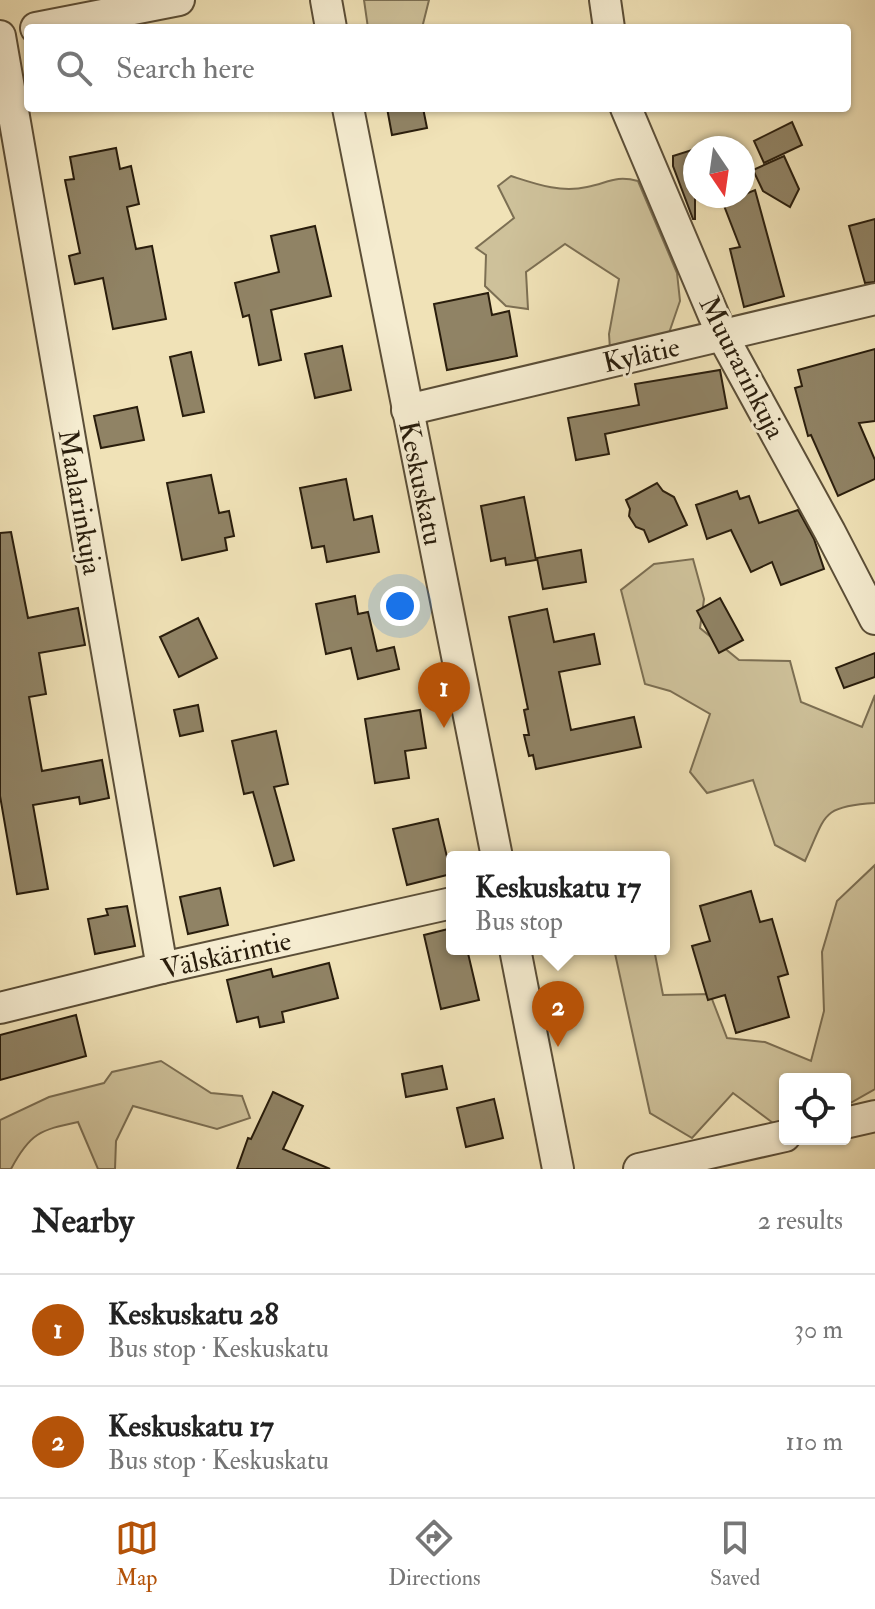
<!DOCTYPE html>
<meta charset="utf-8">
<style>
body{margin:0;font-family:"IM FELL Double Pica",serif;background:#f6f6f6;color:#222}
.controls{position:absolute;right:24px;bottom:24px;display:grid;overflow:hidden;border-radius:8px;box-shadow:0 2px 6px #0004}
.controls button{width:72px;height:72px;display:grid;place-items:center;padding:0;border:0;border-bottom:2px solid #e0e0e0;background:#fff;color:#222;font:40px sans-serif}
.compass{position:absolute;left:683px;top:136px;width:72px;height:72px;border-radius:50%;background:#fff;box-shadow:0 2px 6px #0004;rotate:167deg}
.you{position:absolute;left:400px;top:606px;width:28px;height:28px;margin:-20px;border:6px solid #fff;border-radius:50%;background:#1a73e8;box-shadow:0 0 0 12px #1a73e833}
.badge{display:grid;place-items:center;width:52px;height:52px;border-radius:50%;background:#b45309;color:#fff;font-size:26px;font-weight:700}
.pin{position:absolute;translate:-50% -66px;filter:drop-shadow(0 2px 4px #0008)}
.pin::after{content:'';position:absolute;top:42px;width:28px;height:24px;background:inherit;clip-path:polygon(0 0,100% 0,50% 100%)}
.popup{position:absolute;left:446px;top:851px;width:224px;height:104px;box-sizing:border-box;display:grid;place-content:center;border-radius:8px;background:#fff;filter:drop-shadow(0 2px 6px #0005);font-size:26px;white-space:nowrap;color:#767676}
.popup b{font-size:30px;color:#222}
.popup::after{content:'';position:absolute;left:50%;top:100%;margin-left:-16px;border:16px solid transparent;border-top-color:#fff}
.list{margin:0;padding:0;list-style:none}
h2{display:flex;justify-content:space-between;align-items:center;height:104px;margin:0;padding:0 32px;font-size:34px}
h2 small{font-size:26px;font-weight:400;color:#767676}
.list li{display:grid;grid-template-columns:52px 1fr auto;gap:24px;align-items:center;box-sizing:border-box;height:112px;padding:0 32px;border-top:2px solid #e0e0e0}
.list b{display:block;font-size:30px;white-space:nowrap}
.list p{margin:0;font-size:26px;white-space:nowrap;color:#767676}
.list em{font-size:26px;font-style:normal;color:#767676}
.icon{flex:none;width:44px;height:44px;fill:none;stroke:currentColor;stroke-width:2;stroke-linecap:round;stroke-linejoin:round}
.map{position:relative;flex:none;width:875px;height:1169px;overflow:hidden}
.search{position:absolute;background:#fff;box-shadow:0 2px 6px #0004;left:24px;right:24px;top:24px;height:88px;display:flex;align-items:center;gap:20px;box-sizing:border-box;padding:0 28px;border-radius:8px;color:#767676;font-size:30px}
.sheet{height:328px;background:#fff}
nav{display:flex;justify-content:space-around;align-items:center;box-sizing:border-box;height:112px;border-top:2px solid #e0e0e0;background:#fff;font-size:22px;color:#767676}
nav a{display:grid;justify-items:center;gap:4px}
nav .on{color:#b45309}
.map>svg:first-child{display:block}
.green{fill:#cec19a;stroke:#7c6f53;stroke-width:2}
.building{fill:#908365;stroke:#291d0c;stroke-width:2}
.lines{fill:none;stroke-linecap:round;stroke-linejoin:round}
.minor-casing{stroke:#5b4e37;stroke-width:34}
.minor{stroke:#f5ecd0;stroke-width:30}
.labels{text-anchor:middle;stroke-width:6;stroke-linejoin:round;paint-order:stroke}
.street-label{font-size:28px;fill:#291d0c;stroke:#f5ecd0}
</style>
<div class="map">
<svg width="875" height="1169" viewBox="0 0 875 1169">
<rect width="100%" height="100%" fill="#f0e2b7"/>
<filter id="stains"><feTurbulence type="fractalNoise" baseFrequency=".0025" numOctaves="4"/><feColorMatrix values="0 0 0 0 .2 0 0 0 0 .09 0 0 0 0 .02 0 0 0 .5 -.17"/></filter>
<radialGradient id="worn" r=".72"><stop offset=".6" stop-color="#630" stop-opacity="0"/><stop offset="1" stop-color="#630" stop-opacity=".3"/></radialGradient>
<g class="green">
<path d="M 364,0 L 429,0 L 422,28 L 368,28 Z"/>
<path d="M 511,176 C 536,184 560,193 587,187 C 608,183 615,175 638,181 L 677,273 L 680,301 L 669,333 L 610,349 L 609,334 L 619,279 L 565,244 L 526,272 L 528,309 L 506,306 L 485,286 L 486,255 L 476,248 L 514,218 L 498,186 Z"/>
<path d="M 693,559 L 704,599 L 700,628 L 739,660 L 790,661 L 801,702 L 862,727 L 875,695 L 875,803 C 820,806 826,816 805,861 L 775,845 L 753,780 L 707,793 L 690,772 L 710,714 L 670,691 L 645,684 L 621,590 L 654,564 Z"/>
<path d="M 875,865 L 875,1089 L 845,1106 L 845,1079 L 785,1079 L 785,1120 L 773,1123 L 733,1093 L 692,1138 L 650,1113 L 614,949 L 654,949 L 663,995 L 710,994 L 727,1038 L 765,1042 L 811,1061 L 824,1011 L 822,952 L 837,901 Z"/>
<path d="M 161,1061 L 211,1093 L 242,1096 L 250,1118 L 217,1129 L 133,1106 L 116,1141 L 115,1169 L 98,1169 L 78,1122 C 40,1130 30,1133 11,1169 L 0,1169 L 0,1120 L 49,1097 L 104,1083 L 112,1072 Z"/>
</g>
<g class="building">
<path d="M 387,108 L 423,108 L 427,128 L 392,135 Z"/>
<path d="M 792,122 L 802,145 L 764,163 L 754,141 Z"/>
<path d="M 116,148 L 120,169 L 131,166 L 139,204 L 127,207 L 136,249 L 152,246 L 166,319 L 113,329 L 103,278 L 75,284 L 69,256 L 80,253 L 65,180 L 74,179 L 70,157 Z"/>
<path d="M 695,149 L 695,219 L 693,219 L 673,166 L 673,156 Z"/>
<path d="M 784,156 L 799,189 L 790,207 L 763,191 L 753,170 Z"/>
<path d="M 755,190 L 784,296 L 744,307 L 730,249 L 740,247 L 723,203 Z"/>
<path d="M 875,219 L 875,282 L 865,283 L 849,226 Z"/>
<path d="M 315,226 L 331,296 L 271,310 L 281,360 L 259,365 L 249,315 L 243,317 L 235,283 L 279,272 L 271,236 Z"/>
<path d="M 488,293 L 492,315 L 509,311 L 517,356 L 447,370 L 434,304 Z"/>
<path d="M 342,346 L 351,390 L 315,398 L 305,354 Z"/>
<path d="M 875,349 L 875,421 L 859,423 L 875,460 L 875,479 L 838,496 L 811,435 L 808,436 L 795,388 L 802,386 L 798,370 Z"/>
<path d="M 191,352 L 204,412 L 183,416 L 170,357 Z"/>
<path d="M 720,370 L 727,408 L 605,434 L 609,454 L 576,460 L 568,418 L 639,405 L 635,384 Z"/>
<path d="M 137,407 L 144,440 L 101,448 L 94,416 Z"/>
<path d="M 211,475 L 219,513 L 229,511 L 234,536 L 225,538 L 227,550 L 182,560 L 167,483 Z"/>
<path d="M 346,479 L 354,520 L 372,516 L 379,552 L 327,562 L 324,546 L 312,548 L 300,488 Z"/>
<path d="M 657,483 L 663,491 L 674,497 L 687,525 L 649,542 L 644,530 L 636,527 L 629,516 L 630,509 L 626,500 Z"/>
<path d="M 737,491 L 740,499 L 749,496 L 759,523 L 798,510 L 814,539 L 824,569 L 781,585 L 772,562 L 751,572 L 731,530 L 707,539 L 696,505 Z"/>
<path d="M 524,497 L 536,560 L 506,565 L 505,558 L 491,561 L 481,506 Z"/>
<path d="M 11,532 L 28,618 L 78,608 L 85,645 L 39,653 L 46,694 L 29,697 L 42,771 L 102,760 L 109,798 L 80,804 L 79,797 L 33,805 L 48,889 L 17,894 L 0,796 L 0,533 Z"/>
<path d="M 581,550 L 586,582 L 543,589 L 537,558 Z"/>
<path d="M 355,596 L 358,614 L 368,612 L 377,651 L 394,647 L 399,669 L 358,679 L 351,648 L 326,654 L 316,604 Z"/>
<path d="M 720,598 L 743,640 L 719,653 L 697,611 Z"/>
<path d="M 547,609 L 554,642 L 594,634 L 600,664 L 559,672 L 571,730 L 634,717 L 641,747 L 536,769 L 533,755 L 529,756 L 524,735 L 529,735 L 524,710 L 528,709 L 509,617 Z"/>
<path d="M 198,618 L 217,658 L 179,677 L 160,637 Z"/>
<path d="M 875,653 L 875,677 L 844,688 L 836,668 Z"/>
<path d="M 198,705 L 203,731 L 180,736 L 174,710 Z"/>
<path d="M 420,710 L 426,748 L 405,751 L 409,778 L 375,783 L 365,719 Z"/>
<path d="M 276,731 L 288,784 L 274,787 L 294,860 L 274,866 L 253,792 L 244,794 L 232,741 Z"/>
<path d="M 438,819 L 451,874 L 407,885 L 393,829 Z"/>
<path d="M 220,888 L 228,925 L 188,934 L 180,897 Z"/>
<path d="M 751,891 L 760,922 L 772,919 L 788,974 L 778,977 L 789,1017 L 736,1033 L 725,995 L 708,1000 L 692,946 L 710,941 L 700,906 Z"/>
<path d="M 127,906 L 135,946 L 95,954 L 88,919 L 108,915 L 106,909 Z"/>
<path d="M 452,928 L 452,949 L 467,949 L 479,1000 L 441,1009 L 424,935 Z"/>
<path d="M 329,963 L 338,998 L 282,1012 L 284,1022 L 260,1027 L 258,1017 L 237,1022 L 227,980 L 271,969 L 273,977 Z"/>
<path d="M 76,1015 L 86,1056 L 0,1080 L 0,1035 Z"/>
<path d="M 442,1066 L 447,1089 L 406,1097 L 402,1074 Z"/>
<path d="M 273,1092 L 303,1106 L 283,1149 L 330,1169 L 237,1169 L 248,1138 L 251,1139 Z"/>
<path d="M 494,1099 L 503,1138 L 466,1147 L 457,1108 Z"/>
</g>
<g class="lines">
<defs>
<g id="minor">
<path d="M 326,0 L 331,28"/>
<path d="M 605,0 L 609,28"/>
<path d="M 36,28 L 179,0"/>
<path d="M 0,36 L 162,968"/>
<path d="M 348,108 L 497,857"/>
<path d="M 626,108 L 722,335 L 830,532 L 875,619"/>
<path d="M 407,410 L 875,299"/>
<path d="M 515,949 L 558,1169"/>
<path d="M 0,1008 L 162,968 L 452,903"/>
<path d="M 845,1123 L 875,1116"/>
<path d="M 639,1169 L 785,1136"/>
</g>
</defs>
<use href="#minor" class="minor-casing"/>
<use href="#minor" class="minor"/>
</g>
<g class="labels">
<g class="street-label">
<text transform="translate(641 354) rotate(-13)" y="10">Kylätie</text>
<text transform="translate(743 367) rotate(63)" y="10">Muurarinkuja</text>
<text transform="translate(422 483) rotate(78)" y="10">Keskuskatu</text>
<text transform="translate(81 502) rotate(80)" y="10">Maalarinkuja</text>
<text transform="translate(226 954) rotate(-13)" y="10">Välskärintie</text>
</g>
</g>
<rect width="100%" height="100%" filter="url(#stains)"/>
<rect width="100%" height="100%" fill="url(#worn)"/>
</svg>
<div class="controls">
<button><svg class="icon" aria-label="locate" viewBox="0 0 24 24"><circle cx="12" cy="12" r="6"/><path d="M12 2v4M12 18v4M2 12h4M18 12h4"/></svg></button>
</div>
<svg class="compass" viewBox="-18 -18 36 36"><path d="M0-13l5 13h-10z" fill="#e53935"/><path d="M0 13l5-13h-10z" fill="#767676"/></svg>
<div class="you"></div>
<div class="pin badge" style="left:444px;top:728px">1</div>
<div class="pin badge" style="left:558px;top:1047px">2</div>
<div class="popup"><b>Keskuskatu 17</b>Bus stop</div>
<div class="search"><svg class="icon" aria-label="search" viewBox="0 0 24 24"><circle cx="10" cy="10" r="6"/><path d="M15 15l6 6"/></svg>Search here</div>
</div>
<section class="sheet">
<h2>Nearby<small>2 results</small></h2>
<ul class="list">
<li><span class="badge">1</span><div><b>Keskuskatu 28</b><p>Bus stop · Keskuskatu</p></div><em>30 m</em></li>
<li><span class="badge">2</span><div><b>Keskuskatu 17</b><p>Bus stop · Keskuskatu</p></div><em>110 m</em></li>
</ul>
</section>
<nav>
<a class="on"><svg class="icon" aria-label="map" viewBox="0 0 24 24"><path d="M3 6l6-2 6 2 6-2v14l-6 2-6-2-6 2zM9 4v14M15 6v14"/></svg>Map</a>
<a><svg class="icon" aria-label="directions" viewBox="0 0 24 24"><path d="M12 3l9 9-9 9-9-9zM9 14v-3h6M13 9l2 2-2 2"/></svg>Directions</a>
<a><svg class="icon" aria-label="saved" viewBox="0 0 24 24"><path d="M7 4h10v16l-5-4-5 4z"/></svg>Saved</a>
</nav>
